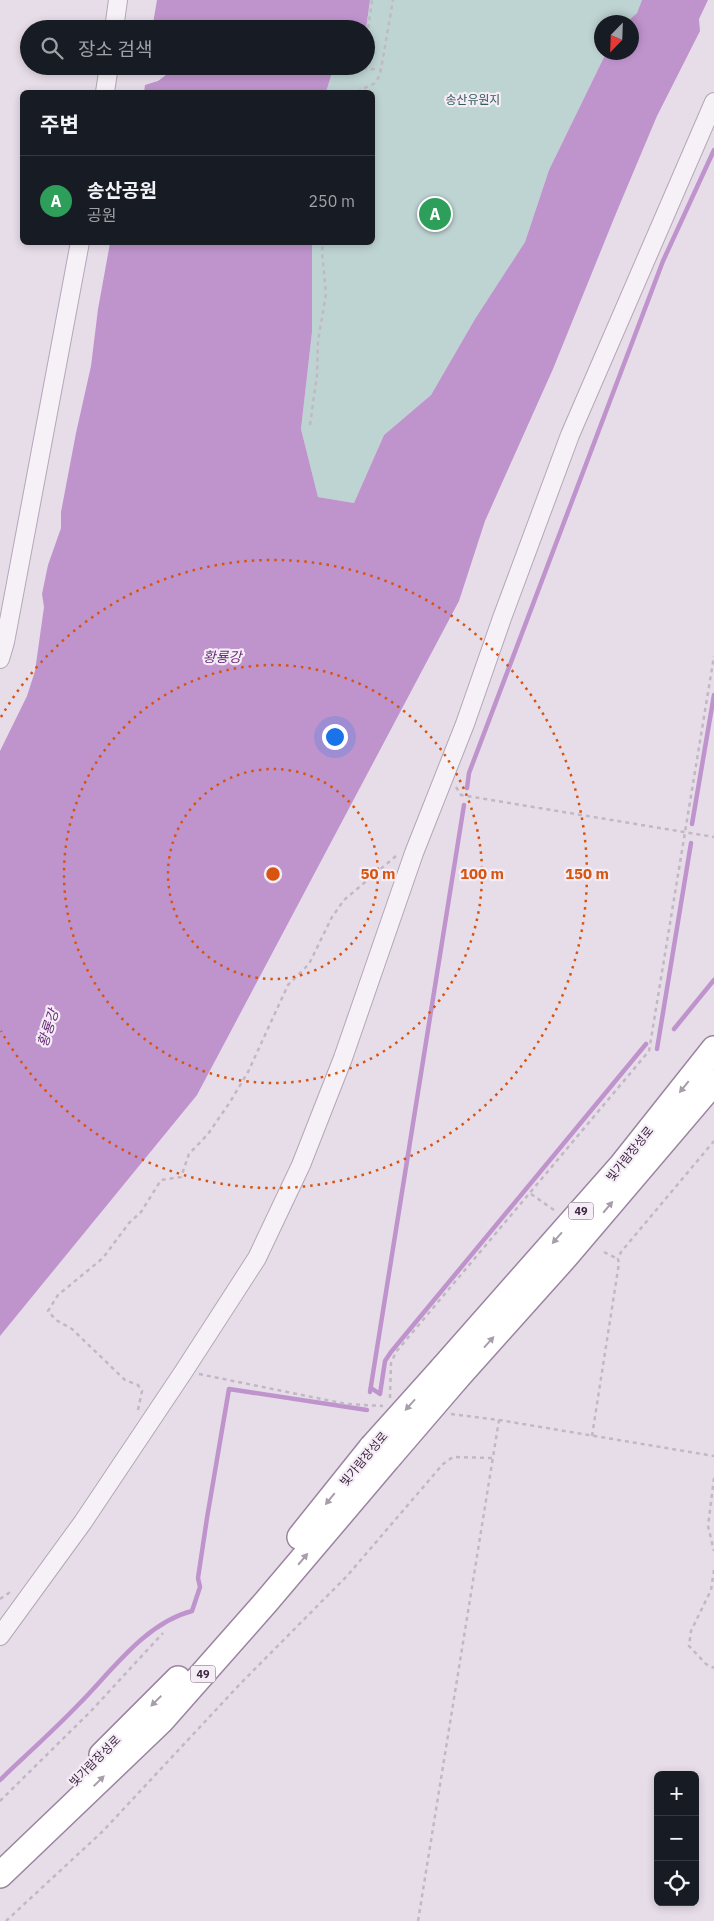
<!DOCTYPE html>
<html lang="ko">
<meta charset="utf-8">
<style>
body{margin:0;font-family:"IBM Plex Sans","Noto Sans KR",sans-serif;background:#242831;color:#f1f3f6}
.controls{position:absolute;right:15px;bottom:15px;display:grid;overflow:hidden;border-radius:8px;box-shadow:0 2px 8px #0003}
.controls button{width:45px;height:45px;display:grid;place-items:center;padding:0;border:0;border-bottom:1px solid #363941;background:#171b24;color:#f1f3f6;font:25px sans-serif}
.compass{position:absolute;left:594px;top:15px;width:45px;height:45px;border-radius:50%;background:#171b24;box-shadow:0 2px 8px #0003;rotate:203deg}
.you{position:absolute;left:334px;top:736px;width:18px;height:18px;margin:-12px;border:4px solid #fff;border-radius:50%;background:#1a73e8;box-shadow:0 0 0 8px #1a73e833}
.badge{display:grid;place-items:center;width:32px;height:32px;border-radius:50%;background:#d93025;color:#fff;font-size:16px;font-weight:700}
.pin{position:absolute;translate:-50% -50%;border:2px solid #fff;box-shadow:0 1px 5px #0006}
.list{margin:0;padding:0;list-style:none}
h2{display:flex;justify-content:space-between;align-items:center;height:65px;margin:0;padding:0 20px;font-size:21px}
h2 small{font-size:16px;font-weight:400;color:#9ea1a6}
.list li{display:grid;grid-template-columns:32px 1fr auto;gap:15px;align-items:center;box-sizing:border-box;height:90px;padding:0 20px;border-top:1px solid #363941}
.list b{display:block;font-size:19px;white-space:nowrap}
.list p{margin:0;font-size:16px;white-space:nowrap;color:#9ea1a6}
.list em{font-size:16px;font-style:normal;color:#9ea1a6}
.icon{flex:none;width:28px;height:28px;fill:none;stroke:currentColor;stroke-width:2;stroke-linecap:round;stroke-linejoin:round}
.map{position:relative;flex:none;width:714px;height:1921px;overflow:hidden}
.search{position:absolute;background:#171b24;box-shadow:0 2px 8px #0003;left:20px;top:20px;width:355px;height:55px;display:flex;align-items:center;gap:12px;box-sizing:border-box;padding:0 18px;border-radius:28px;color:#9ea1a6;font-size:19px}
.panel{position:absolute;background:#171b24;box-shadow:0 2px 8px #0003;left:20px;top:90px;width:355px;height:155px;border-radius:8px}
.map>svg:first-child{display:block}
.green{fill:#bed4d3}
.water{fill:#bf94cd}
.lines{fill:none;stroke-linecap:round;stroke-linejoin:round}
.stream{stroke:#bf94cd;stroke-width:4.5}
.minor-casing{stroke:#b4a6b7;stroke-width:20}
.highway-casing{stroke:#9c83a1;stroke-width:28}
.path{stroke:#c2b8c4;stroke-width:2.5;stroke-dasharray:4 4;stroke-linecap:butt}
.minor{stroke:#f6f1f7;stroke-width:18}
.highway{stroke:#fff;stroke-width:25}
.highway-bridge-casing{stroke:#9c83a1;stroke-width:28;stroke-linecap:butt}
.highway-bridge{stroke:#fff;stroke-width:25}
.oneway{fill:#a89daa}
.ring{fill:none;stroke:#d75411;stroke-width:2.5;stroke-dasharray:2.5 5}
.labels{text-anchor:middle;stroke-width:4.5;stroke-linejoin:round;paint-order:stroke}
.shield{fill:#f5edf6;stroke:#756177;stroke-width:1}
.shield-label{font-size:11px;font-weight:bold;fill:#3e2541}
.park-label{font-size:12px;fill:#315c5e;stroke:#f5edf6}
.street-label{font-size:12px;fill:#3e2541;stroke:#f5edf6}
.water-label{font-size:14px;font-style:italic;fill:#692b79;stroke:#f5edf6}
.centre{fill:#d75411;stroke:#f5edf6;stroke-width:2.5}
.ring-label{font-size:15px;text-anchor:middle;font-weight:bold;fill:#d75411;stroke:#f5edf6;stroke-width:4.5;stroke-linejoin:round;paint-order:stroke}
</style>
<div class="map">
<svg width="714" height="1921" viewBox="0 0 714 1921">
<rect width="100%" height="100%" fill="#e7dde9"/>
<path class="green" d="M 370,0 L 642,0 L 637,13 L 627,22 L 602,22 L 602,52 L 606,53 L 549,170 L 525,242 L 475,319 L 431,395 L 384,435 L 354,503 L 318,497 L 301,429 L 312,332 L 312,243 L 372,242 L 372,92 L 326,92 L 334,66 L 366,66 L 366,29 Z"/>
<g class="water">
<path d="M 157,0 L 370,0 L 366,29 L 152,29 Z"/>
<path d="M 642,0 L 708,0 L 699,19 L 700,31 L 657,116 L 617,211 L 553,369 L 485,521 L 459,601 L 197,1095 L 0,1336 L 0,751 L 27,696 L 35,671 L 44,607 L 42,594 L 48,565 L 61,528 L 61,512 L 76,433 L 91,366 L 98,309 L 110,243 L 312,243 L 312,332 L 301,429 L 318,497 L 354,503 L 384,435 L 431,395 L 475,319 L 525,242 L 549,170 L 606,53 L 632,52 L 632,22 L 627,22 L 637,13 Z"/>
<path d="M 164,66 L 334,66 L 326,92 L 144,92 L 145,85 L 158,81 L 166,75 Z"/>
</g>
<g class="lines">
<g class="stream">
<path d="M 467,788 L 469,773 L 663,261 L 714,150"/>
<path d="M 692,824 L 714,695"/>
<path d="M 674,1029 L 714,980"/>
<path d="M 657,1049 L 691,843"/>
<path d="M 371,1388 L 380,1394 L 385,1361 L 391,1352 L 646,1044"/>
<path d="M 370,1392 L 464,805"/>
<path d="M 0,1780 C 26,1755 53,1731 78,1705 C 111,1672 145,1623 192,1611 L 200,1587 L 198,1578 L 207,1518 L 229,1389 L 367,1410"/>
</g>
<defs>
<g id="minor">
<path d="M 114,29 L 118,0"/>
<path d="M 105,92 L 109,66"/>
<path d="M 0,659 L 5,642 L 80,242"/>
<path d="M 0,1636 L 83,1522 L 184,1371 L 257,1258 L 301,1165 L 343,1058 L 414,853 L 465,724 L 502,618 L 570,435 L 714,102"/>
</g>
<g id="highway">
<path d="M 442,1369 L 622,1165 L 714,1049"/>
<path d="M 456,1379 L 566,1256 L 714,1082"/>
<path d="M 300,1537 L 372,1447"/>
<path d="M 102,1755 L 178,1679"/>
<path d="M 0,1875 L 161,1721 L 266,1602 L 389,1457"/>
</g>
</defs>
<use href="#minor" class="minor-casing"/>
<use href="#highway" class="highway-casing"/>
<g class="path">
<path d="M 366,44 L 372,0"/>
<path d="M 363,68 L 381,70"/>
<path d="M 353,69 L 363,68 L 363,66"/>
<path d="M 357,92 L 375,83 L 380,75 L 393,0"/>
<path d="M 310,425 L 317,375 L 318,341 L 326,294 L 322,252 L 323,242"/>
<path d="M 456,787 L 461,795 L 714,837"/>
<path d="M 531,1194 L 554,1210"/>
<path d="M 604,1252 L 618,1259"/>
<path d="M 199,1374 L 346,1404 L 383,1406"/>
<path d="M 390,1398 L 391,1363 L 396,1352 L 649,1051 L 714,656"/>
<path d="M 138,1410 L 142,1391 L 138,1385 L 125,1380 L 72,1329 L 56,1320 L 48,1311 L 58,1295 L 103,1258 L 129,1223 L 141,1212 L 161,1180 L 181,1177 L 189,1154 L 208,1134 L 230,1102 L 248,1072 L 288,985 L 309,964 L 332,917 L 344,900 L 396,856"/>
<path d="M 451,1414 L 499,1420 L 714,1456"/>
<path d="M 592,1436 L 619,1263 L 618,1259 L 621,1252 L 714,1141"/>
<path d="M 714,1478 L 708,1526 L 714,1551"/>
<path d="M 714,1570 L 711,1590 L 691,1631 L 689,1646 L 706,1664 L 714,1668"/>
<path d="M 0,1599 L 13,1590"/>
<path d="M 0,1801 L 91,1711 L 163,1633"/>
<path d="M 6,1921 L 103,1831 L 240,1684 L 347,1576 L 443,1464 L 453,1457 L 492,1458"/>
<path d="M 418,1921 L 499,1420"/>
</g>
<use href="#minor" class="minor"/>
<use href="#highway" class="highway"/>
<defs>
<g id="highway-bridge">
<path d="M 372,1447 L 442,1369"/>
<path d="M 389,1457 L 456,1379"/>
</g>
</defs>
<use href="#highway-bridge" class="highway-bridge-casing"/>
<use href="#highway-bridge" class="highway-bridge"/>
</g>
<defs><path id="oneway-solid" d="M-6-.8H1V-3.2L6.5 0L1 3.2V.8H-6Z" transform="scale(1.25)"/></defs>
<g class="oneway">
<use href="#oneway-solid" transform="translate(684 1087) rotate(129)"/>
<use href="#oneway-solid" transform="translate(608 1207) rotate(-50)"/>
<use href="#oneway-solid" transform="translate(557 1238) rotate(131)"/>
<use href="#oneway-solid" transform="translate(489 1342) rotate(-48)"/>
<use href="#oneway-solid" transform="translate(410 1405) rotate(132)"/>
<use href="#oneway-solid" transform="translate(330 1499) rotate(129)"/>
<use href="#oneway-solid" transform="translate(303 1559) rotate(-50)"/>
<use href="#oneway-solid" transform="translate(156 1701) rotate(135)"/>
<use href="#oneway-solid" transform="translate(99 1781) rotate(-44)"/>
</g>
<g class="ring">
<circle cx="273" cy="874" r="105"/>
<circle cx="273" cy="874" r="209"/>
<path d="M1 717A314 314 0 1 1 1 1031"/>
</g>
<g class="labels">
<g class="shield">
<rect x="568.5" y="1202.5" width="25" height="17" rx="4"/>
<rect x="190.5" y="1665.5" width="25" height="17" rx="4"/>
</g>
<g class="shield-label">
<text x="581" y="1215">49</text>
<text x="203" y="1678">49</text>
</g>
<g class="park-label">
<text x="473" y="104">송산유원지</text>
</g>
<g class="street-label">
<text transform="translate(630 1154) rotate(-51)" y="4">빛가람장성로</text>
<text transform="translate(364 1459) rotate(-50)" y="4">빛가람장성로</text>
<text transform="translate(95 1761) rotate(-45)" y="4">빛가람장성로</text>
</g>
<g class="water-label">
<text x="222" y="662">황룡강</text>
<text transform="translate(48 1028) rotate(-72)" y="5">황룡강</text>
</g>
</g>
<circle cx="273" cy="874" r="8" class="centre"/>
<g class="ring-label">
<text x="378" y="879">50 m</text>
<text x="482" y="879">100 m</text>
<text x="587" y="879">150 m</text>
</g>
</svg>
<div class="controls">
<button>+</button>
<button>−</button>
<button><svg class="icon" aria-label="locate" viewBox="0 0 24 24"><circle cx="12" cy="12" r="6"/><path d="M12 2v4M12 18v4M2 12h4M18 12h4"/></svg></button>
</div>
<svg class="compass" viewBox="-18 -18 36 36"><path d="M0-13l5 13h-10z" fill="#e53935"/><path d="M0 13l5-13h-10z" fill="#9ea1a6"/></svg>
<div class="you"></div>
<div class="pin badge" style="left:435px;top:214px;background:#2e9e5b">A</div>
<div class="search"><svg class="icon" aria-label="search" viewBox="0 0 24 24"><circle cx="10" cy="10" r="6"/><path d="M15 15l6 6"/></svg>장소 검색</div>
<section class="panel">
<h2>주변<small></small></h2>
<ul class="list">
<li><span class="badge" style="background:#2e9e5b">A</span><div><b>송산공원</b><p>공원</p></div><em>250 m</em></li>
</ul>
</section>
</div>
